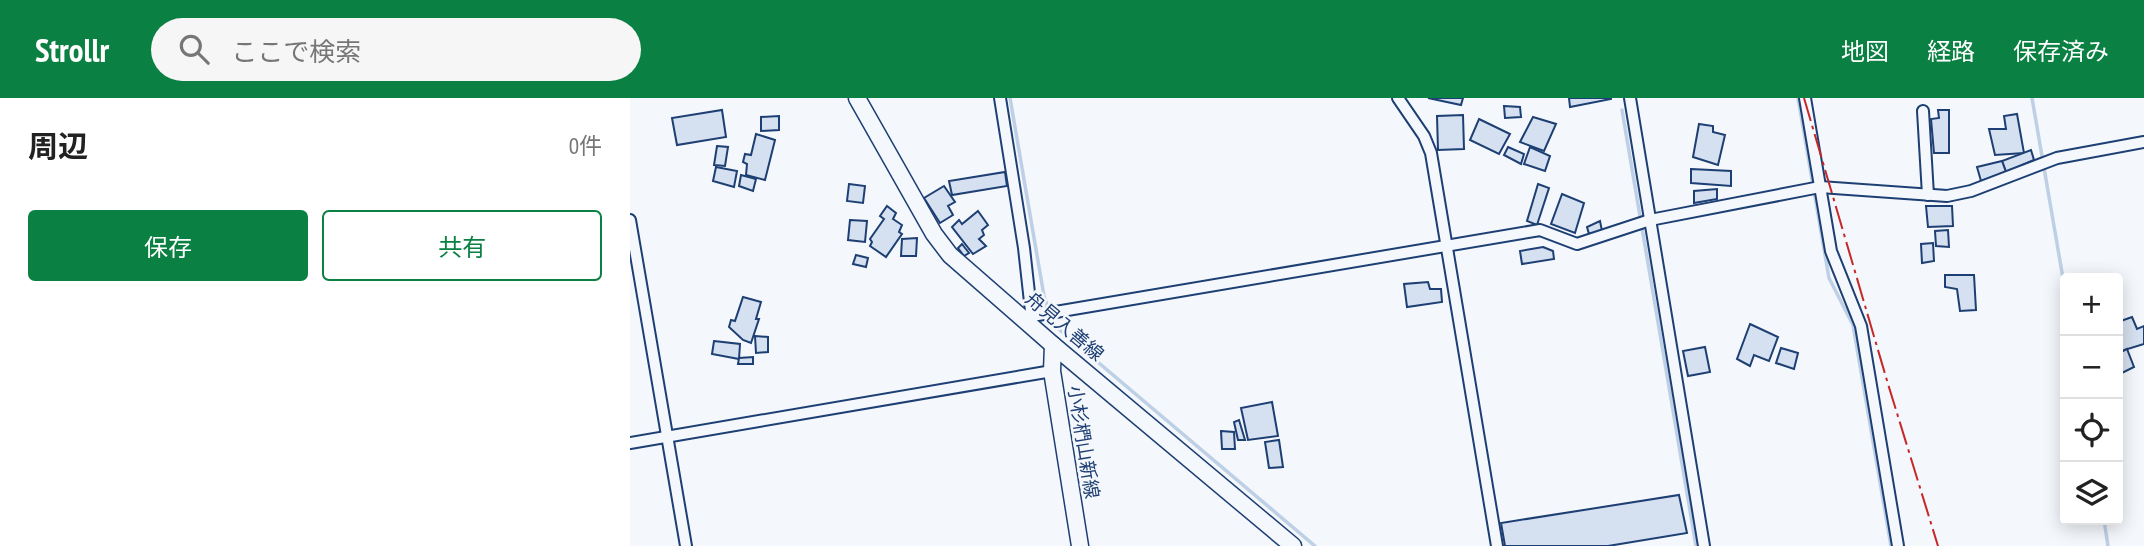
<!DOCTYPE html>
<html lang="ja">
<meta charset="utf-8">
<style>
body{margin:0;font-family:"PT Sans Narrow","Noto Sans JP",sans-serif;background:#f6f6f6;color:#222}
.controls{position:absolute;right:21px;bottom:21px;display:grid;overflow:hidden;border-radius:7px;box-shadow:0 4px 18px #0003}
.controls button{width:63px;height:63px;display:grid;place-items:center;padding:0;border:0;border-bottom:2px solid #e0e0e0;background:#fff;color:#222;font:35px sans-serif}
.list{margin:0;padding:0;list-style:none}
h2{display:flex;justify-content:space-between;align-items:center;height:91px;margin:0;padding:0 28px;font-size:30px}
h2 small{font-size:23px;font-weight:400;color:#767676}
.actions{display:flex;gap:14px;padding:21px 28px}
.actions a{flex:1;padding:16px 0;border:2px solid #0b8043;border-radius:7px;text-align:center;font-size:24px;color:#0b8043}
.actions .main{background:#0b8043;color:#fff}
.icon{flex:none;width:38px;height:38px;fill:none;stroke:currentColor;stroke-width:2;stroke-linecap:round;stroke-linejoin:round}
.map{position:relative;flex:none;width:1514px;height:448px;overflow:hidden}
header{display:flex;align-items:center;gap:42px;box-sizing:border-box;height:98px;padding:0 35px;background:#0b8043;color:#fff}
header strong{font-size:33px}
nav{display:flex;gap:38px;margin-inline-start:auto;font-size:24px}
.search{width:490px;height:63px;background:#f6f6f6;display:flex;align-items:center;gap:18px;box-sizing:border-box;padding:0 24px;border-radius:38px;color:#767676;font-size:26px}
main{display:flex}
aside{flex:1;background:#fff}
.map>svg:first-child{display:block}
.lines{fill:none;stroke-linecap:round;stroke-linejoin:round}
.stream{stroke:#bed0e5;stroke-width:3.5}
.building{fill:#d5e0f0;stroke:#1d3f73;stroke-width:2}
.minor-casing{stroke:#1d3f73;stroke-width:14}
.secondary-casing{stroke:#1d3f73;stroke-width:19}
.minor{stroke:#f4f7fb;stroke-width:10}
.secondary{stroke:#f4f7fb;stroke-width:16}
.power{stroke:#c62828;stroke-width:2;stroke-dasharray:24 5 3.5 5;stroke-linecap:butt}
.labels{text-anchor:middle;stroke-width:5;stroke-linejoin:round;paint-order:stroke}
.street-label{font-size:19px;fill:#1d3f73;stroke:#f4f7fb}
</style>
<header>
<strong>Strollr</strong>
<div class="search"><svg class="icon" aria-label="search" viewBox="0 0 24 24"><circle cx="10" cy="10" r="6"/><path d="M15 15l6 6"/></svg>ここで検索</div>
<nav><a>地図</a><a>経路</a><a>保存済み</a></nav>
</header>
<main>
<aside>
<h2>周辺<small>0件</small></h2>
<ul class="list">
</ul>
<div class="actions"><a class="main">保存</a><a>共有</a></div>
</aside>
<div class="map">
<svg width="1514" height="448" viewBox="0 0 1514 448">
<rect width="100%" height="100%" fill="#f4f7fb"/>
<g class="lines">
<g class="stream">
<path d="M 380,0 L 414,198 L 424,227 L 685,448"/>
<path d="M 1168,0 L 1199,180 L 1223,227 L 1261,448"/>
<path d="M 1402,0 L 1435,192"/>
<path d="M 992,12 L 1066,448"/>
<path d="M 1474,422 L 1478,448"/>
</g>
</g>
<g class="building">
<path d="M 798,0 L 833,0 L 831,7 Z"/>
<path d="M 939,0 L 981,0 L 981,1 L 940,9 Z"/>
<path d="M 874,8 L 890,9 L 891,19 L 875,20 Z"/>
<path d="M 92,12 L 96,39 L 47,47 L 42,20 Z"/>
<path d="M 1308,12 L 1319,12 L 1319,55 L 1304,55 L 1301,21 L 1309,20 Z"/>
<path d="M 1387,16 L 1394,55 L 1365,57 L 1359,31 L 1376,31 L 1374,18 Z"/>
<path d="M 833,17 L 834,51 L 808,52 L 807,18 Z"/>
<path d="M 149,18 L 149,32 L 131,33 L 131,19 Z"/>
<path d="M 903,19 L 926,26 L 914,53 L 890,44 Z"/>
<path d="M 849,21 L 880,36 L 869,56 L 840,42 Z"/>
<path d="M 1069,26 L 1083,28 L 1083,34 L 1095,37 L 1088,67 L 1063,59 Z"/>
<path d="M 126,36 L 145,42 L 135,82 L 116,77 L 117,66 L 113,64 L 115,56 L 121,57 Z"/>
<path d="M 87,48 L 98,49 L 95,68 L 84,67 Z"/>
<path d="M 878,49 L 894,56 L 891,66 L 874,57 Z"/>
<path d="M 900,49 L 920,58 L 915,73 L 894,66 Z"/>
<path d="M 1401,52 L 1404,62 L 1376,74 L 1372,63 Z"/>
<path d="M 1372,63 L 1376,74 L 1351,83 L 1347,69 Z"/>
<path d="M 86,69 L 107,73 L 104,89 L 83,83 Z"/>
<path d="M 1061,71 L 1101,73 L 1101,88 L 1061,85 Z"/>
<path d="M 375,74 L 377,88 L 322,97 L 319,83 Z"/>
<path d="M 111,77 L 126,81 L 123,93 L 109,88 Z"/>
<path d="M 219,86 L 235,88 L 233,105 L 217,103 Z"/>
<path d="M 908,86 L 919,90 L 907,127 L 897,123 Z"/>
<path d="M 314,88 L 325,104 L 318,108 L 323,117 L 310,125 L 294,100 Z"/>
<path d="M 1087,91 L 1087,101 L 1064,105 L 1064,93 Z"/>
<path d="M 932,96 L 954,105 L 945,135 L 921,126 Z"/>
<path d="M 257,108 L 266,115 L 263,121 L 272,127 L 269,134 L 272,136 L 256,159 L 240,148 L 242,144 L 240,141 L 254,121 L 250,118 Z"/>
<path d="M 1296,108 L 1322,108 L 1323,128 L 1298,129 Z"/>
<path d="M 348,113 L 358,127 L 352,132 L 354,137 L 349,141 L 356,148 L 343,156 L 322,129 L 329,122 L 332,126 Z"/>
<path d="M 220,122 L 237,123 L 235,144 L 218,142 Z"/>
<path d="M 970,123 L 972,133 L 959,136 L 957,129 Z"/>
<path d="M 1318,132 L 1319,149 L 1306,148 L 1305,133 Z"/>
<path d="M 287,140 L 286,158 L 271,158 L 272,141 Z"/>
<path d="M 1303,145 L 1304,163 L 1292,165 L 1291,146 Z"/>
<path d="M 332,146 L 339,155 L 334,158 L 328,150 Z"/>
<path d="M 913,149 L 923,153 L 924,161 L 892,166 L 890,153 Z"/>
<path d="M 226,157 L 238,160 L 236,169 L 223,166 Z"/>
<path d="M 1315,177 L 1344,177 L 1346,212 L 1330,213 L 1327,191 L 1315,189 Z"/>
<path d="M 798,184 L 800,191 L 811,191 L 812,204 L 777,209 L 774,186 Z"/>
<path d="M 113,199 L 131,204 L 126,221 L 129,221 L 121,245 L 113,242 L 99,229 L 101,222 L 105,223 Z"/>
<path d="M 1502,219 L 1507,231 L 1514,228 L 1514,246 L 1488,254 L 1488,224 Z"/>
<path d="M 1120,226 L 1148,239 L 1139,263 L 1124,257 L 1120,268 L 1107,261 Z"/>
<path d="M 125,238 L 138,239 L 138,254 L 126,255 Z"/>
<path d="M 84,243 L 110,246 L 109,261 L 82,256 Z"/>
<path d="M 1075,249 L 1080,274 L 1058,278 L 1053,253 Z"/>
<path d="M 1151,250 L 1168,255 L 1164,271 L 1146,265 Z"/>
<path d="M 1497,251 L 1504,269 L 1488,277 L 1488,256 Z"/>
<path d="M 123,259 L 123,266 L 108,266 L 109,260 Z"/>
<path d="M 642,304 L 648,338 L 618,342 L 611,310 Z"/>
<path d="M 609,322 L 615,342 L 608,342 L 604,324 Z"/>
<path d="M 591,333 L 604,334 L 605,351 L 592,351 Z"/>
<path d="M 649,342 L 653,369 L 639,370 L 635,344 Z"/>
<path d="M 1049,397 L 1057,435 L 978,448 L 875,448 L 871,425 Z"/>
</g>
<g class="lines">
<defs>
<g id="minor">
<path d="M 370,0 L 394,150 L 402,222"/>
<path d="M 768,0 L 794,38 L 801,55 L 867,448"/>
<path d="M 1000,0 L 1074,448"/>
<path d="M 1175,0 L 1201,153 L 1231,228 L 1268,448"/>
<path d="M 1293,13 L 1298,97"/>
<path d="M 0,122 L 56,448"/>
<path d="M 402,218 L 910,132 L 947,146 L 1020,122 L 1190,89 L 1317,98 L 1341,93 L 1427,60 L 1514,44"/>
<path d="M 0,345 L 422,273"/>
</g>
<g id="secondary">
<path d="M 227,0 L 304,136 L 320,157 L 423,247 L 663,448"/>
<path d="M 423,247 L 422,273 L 450,448"/>
</g>
</defs>
<use href="#minor" class="minor-casing"/>
<use href="#secondary" class="secondary-casing"/>
<use href="#minor" class="minor"/>
<use href="#secondary" class="secondary"/>
<path class="power" d="M 1174,0 L 1258,286 L 1308,448"/>
</g>
<g class="labels">
<g class="street-label">
<text transform="translate(435 228) rotate(40)" y="7">舟見入善線</text>
<text transform="translate(454 344) rotate(81)" y="7">小杉椚山新線</text>
</g>
</g>
</svg>
<div class="controls">
<button>+</button>
<button>−</button>
<button><svg class="icon" aria-label="locate" viewBox="0 0 24 24"><circle cx="12" cy="12" r="6"/><path d="M12 2v4M12 18v4M2 12h4M18 12h4"/></svg></button>
<button><svg class="icon" aria-label="layers" viewBox="0 0 24 24"><path d="M12 4l9 5-9 5-9-5zM3 14l9 5 9-5"/></svg></button>
</div>
</div>
</main>
